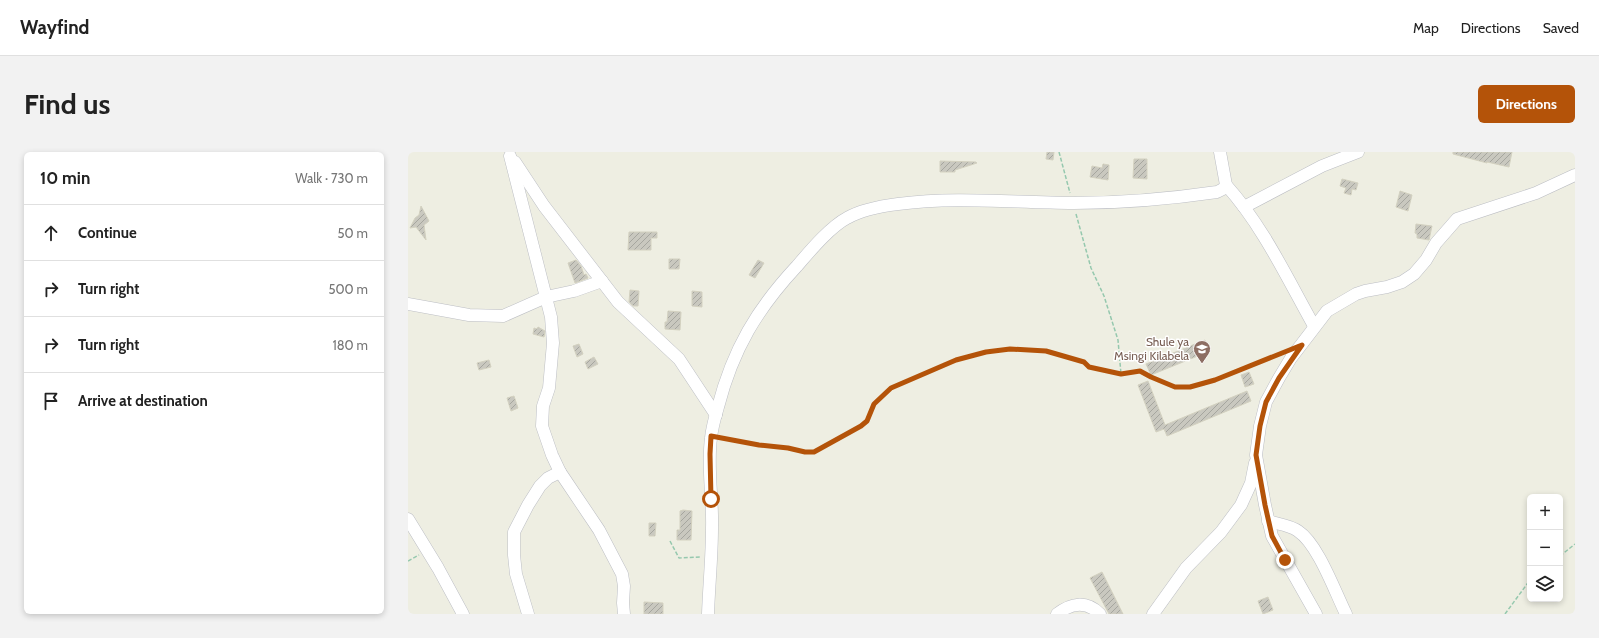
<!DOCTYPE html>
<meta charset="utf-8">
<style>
body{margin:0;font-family:Cabin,sans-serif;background:#f2f2f2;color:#222}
.controls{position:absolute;right:12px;bottom:12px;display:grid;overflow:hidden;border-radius:6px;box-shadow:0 2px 6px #0003}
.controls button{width:36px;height:36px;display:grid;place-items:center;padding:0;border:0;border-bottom:1px solid #e0e0e0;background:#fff;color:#222;font:20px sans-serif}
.stop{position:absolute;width:12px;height:12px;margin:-9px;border:3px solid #b45309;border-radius:50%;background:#fff}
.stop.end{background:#b45309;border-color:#fff;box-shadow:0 1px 4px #0008}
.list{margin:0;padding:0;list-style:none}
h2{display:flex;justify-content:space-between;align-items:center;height:52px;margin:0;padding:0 16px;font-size:17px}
h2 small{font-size:13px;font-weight:400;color:#767676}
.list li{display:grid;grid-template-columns:26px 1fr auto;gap:12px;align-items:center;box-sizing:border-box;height:56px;padding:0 16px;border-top:1px solid #e0e0e0}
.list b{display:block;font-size:15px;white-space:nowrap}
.list em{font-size:13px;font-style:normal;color:#767676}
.icon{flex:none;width:22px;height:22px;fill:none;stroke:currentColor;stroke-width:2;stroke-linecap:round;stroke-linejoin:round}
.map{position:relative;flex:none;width:1167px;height:462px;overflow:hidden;border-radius:6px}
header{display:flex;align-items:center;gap:24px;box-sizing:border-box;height:56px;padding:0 20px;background:#fff;border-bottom:1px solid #e0e0e0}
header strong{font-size:19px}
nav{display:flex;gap:22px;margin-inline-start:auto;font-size:14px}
.intro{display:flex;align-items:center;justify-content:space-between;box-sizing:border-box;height:96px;padding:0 24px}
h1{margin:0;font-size:28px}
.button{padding:10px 18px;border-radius:6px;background:#b45309;color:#fff;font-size:14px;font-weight:700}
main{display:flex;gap:24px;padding:0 24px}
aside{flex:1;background:#fff;border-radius:6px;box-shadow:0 2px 6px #0003}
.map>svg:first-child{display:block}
.building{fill:url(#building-hatch);stroke:#d3d1c0}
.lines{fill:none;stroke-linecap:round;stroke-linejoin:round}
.minor-casing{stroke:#bcbec4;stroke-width:13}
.path{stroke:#95c8ae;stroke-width:1.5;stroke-dasharray:4 2;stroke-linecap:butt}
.minor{stroke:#fff;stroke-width:12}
.route{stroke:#b45309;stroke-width:5}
.labels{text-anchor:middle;stroke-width:3;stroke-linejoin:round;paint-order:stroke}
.education-label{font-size:12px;fill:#785e54;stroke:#fff;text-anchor:end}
</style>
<header>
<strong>Wayfind</strong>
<nav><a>Map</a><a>Directions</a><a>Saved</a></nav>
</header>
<div class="intro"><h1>Find us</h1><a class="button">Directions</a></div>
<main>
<aside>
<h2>10 min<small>Walk · 730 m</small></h2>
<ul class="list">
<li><svg class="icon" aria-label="ahead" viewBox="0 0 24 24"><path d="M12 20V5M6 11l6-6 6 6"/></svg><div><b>Continue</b></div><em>50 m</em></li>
<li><svg class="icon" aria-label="right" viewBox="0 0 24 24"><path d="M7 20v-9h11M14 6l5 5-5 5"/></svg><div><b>Turn right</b></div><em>500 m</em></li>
<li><svg class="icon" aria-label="right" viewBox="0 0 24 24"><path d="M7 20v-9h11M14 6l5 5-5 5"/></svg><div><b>Turn right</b></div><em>180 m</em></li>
<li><svg class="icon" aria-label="arrive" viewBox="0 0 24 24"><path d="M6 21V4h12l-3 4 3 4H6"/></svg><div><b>Arrive at destination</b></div></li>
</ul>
</aside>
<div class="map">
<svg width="1167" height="462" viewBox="0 0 1167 462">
<defs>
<pattern id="building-hatch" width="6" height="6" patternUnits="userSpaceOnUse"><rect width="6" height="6" fill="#c9c8bf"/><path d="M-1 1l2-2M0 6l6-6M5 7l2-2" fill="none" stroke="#a6a69f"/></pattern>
</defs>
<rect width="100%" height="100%" fill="#eeeee2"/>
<g class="building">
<path d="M 639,0 L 646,0 L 645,8 L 638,7 Z"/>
<path d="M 1045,0 L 1104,0 L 1101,15 L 1079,10 L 1079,11 L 1045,2 Z"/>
<path d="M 726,7 L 739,7 L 739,27 L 725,26 Z"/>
<path d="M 532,9 L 568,10 L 569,11 L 547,18 L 547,20 L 532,20 Z"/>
<path d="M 695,12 L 701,13 L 700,28 L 682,25 L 684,14 L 694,16 Z"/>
<path d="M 934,27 L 950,31 L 948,38 L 944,37 L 943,43 L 936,41 L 938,36 L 932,34 Z"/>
<path d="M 992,39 L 1004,43 L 1000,59 L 988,55 Z"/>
<path d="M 13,54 L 21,69 L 16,73 L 18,88 L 8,75 L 2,76 L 7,66 L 11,63 Z"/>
<path d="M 1008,72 L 1024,74 L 1021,88 L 1009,86 L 1009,82 L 1007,81 Z"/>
<path d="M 221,80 L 249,80 L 249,86 L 243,86 L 243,98 L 220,98 Z"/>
<path d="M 261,107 L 272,107 L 271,117 L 261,117 Z"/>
<path d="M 168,108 L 173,114 L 176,123 L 178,122 L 180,126 L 167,131 L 160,111 Z"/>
<path d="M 350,108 L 356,111 L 347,126 L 341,123 Z"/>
<path d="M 222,138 L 231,139 L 230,154 L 225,154 L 221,150 Z"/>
<path d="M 284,139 L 294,140 L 294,155 L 284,154 Z"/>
<path d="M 260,159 L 273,160 L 272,178 L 257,177 L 257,170 L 259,170 Z"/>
<path d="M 130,175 L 137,179 L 136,185 L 125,182 L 126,176 L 129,177 Z"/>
<path d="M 797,188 L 802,199 L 743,223 L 738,212 Z"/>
<path d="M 171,192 L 175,202 L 169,205 L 165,194 Z"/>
<path d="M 186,205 L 190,212 L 180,217 L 177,210 Z"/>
<path d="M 81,208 L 83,215 L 71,218 L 69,211 Z"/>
<path d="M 841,220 L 846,232 L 837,235 L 833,223 Z"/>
<path d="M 740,229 L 757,273 L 839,239 L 843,249 L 759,284 L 756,277 L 748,280 L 730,233 Z"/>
<path d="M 106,244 L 110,256 L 103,259 L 99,246 Z"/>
<path d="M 275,358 L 284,359 L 283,388 L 269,388 L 269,378 L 272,378 L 272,359 Z"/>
<path d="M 241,371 L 248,371 L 247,384 L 241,384 Z"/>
<path d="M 694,420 L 715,462 L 701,462 L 682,426 Z"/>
<path d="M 860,445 L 865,458 L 855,462 L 850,449 Z"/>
<path d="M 236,450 L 255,451 L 255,462 L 236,462 Z"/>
</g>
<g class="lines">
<defs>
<g id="minor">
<path d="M 102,4 L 143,165 L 145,191 L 141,236 L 135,254 L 134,274 L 144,303 L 152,320 L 191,378 L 214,422 L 216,434 L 215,451 L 216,462"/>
<path d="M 107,10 L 136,54 L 210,150 L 271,207 L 308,263"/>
<path d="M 818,33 C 855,74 879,126 906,174"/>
<path d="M 836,55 L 914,14 L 950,0"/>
<path d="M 0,152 L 61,163 L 95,164 L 138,145 L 166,139 L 194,129"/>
<path d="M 0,367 L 30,416 L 55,462"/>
<path d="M 860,369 C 869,372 882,373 890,379 C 910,392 927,440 938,462"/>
<path d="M 120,462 L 108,422 L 106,403 L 106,380 L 120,353 L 132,334 L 140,326 L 152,320"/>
<path d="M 300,462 C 301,433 304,405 304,376 C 305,346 299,316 303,286 C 304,276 307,265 310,255 C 325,197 349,157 389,114 C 402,99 422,75 439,66 C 453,58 474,54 490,52 C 549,44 607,51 666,51 C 714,51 761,47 809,40 L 815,37 L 818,33 L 812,0"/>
<path d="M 649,462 C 663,451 678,448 692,462"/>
<path d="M 745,462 L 778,416 L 813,380 L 833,353 L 843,331 L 847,311"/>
<path d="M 908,462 L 864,384 L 857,353 L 848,303 L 852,274 L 858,250 L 871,226 L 883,206 L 919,159 L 948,142 L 957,139 L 979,135 L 994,130 L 1006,122 L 1018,108 L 1028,91 L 1049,67 L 1128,41 L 1167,23"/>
</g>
</defs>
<use href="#minor" class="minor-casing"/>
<g class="path">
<path d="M 651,0 L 662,41"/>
<path d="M 668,62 L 683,116 L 696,144 L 710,188 L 713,222"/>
<path d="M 314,287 L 351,293 L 380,296 L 397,300 L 406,300 L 453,274 L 459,269 L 466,252 L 483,236 L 548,208 L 578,200 L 602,197 L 638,199 L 676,211 L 681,215 L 713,222 L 732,219 L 743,225 L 767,235 L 782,235 L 807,229 L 873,201"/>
<path d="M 262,389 L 271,406 L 293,405"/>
<path d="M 1152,404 L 1167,392"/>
<path d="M 0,409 L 11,403"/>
<path d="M 1097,462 L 1122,428"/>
</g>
<use href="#minor" class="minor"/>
</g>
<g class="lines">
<path class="route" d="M 303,347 L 302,302 L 303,284 L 351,293 L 380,296 L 397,300 L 406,300 L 453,274 L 459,269 L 466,252 L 483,236 L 548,208 L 578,200 L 602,197 L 638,199 L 676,210 L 681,215 L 713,222 L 732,219 L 743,225 L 767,235 L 782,235 L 807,228 L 894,193 L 871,226 L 858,250 L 852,274 L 848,303 L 857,353 L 864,384 L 877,408"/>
</g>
<defs>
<symbol id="school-pin" viewBox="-11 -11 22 30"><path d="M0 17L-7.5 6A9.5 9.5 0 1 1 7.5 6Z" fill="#8d6e63" stroke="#fff"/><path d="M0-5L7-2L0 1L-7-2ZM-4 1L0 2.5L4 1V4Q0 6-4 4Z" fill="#fff"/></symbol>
</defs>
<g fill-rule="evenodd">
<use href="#school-pin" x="784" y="187" width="20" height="27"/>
</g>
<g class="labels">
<g class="education-label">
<text x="781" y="194">Shule ya<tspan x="781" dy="14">Msingi Kilabela</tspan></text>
</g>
</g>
</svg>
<div class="controls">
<button>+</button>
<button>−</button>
<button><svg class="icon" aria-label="layers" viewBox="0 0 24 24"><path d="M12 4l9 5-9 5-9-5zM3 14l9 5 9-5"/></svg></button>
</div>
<div class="stop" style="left:303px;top:347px"></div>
<div class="stop end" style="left:877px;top:408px"></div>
</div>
</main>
